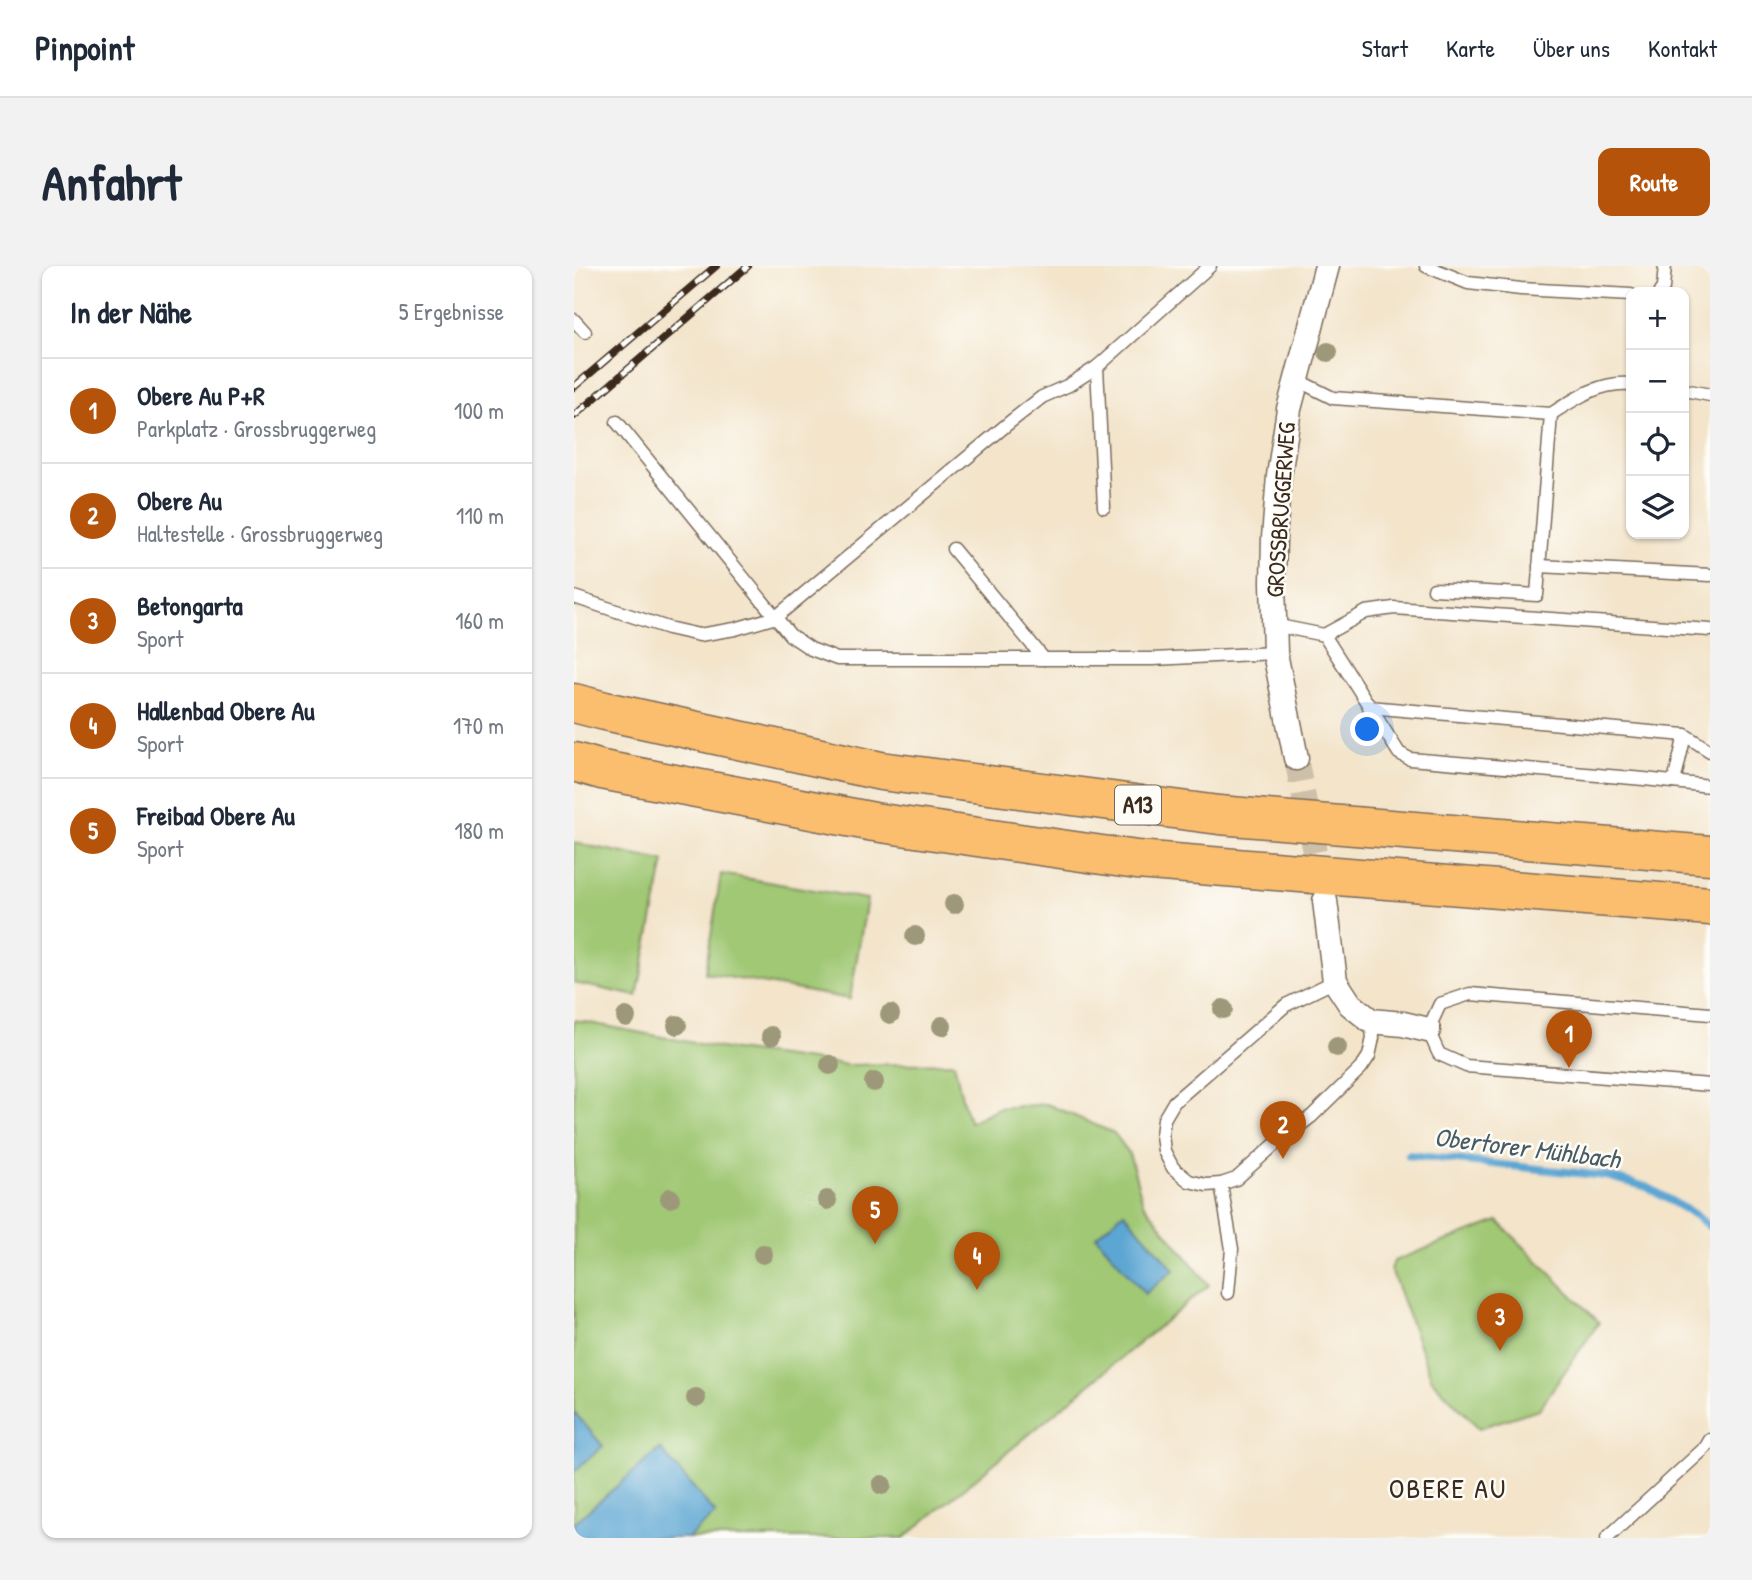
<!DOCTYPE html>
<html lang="de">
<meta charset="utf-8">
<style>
body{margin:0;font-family:"Patrick Hand",sans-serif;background:#f2f2f3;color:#1f2937}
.controls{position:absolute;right:21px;top:21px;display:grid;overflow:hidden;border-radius:14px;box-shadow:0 2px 5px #0004}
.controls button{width:63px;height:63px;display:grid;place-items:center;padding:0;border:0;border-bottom:2px solid #e0e1e3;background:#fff;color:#1f2937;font:35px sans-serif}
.you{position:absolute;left:794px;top:464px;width:24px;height:24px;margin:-18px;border:5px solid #fff;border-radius:50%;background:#1a73e8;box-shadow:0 0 0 10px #1a73e833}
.badge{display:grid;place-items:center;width:46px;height:46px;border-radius:50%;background:#b45309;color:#fff;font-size:23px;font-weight:700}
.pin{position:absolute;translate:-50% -58px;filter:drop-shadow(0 2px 4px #0008)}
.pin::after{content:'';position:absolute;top:37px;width:24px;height:21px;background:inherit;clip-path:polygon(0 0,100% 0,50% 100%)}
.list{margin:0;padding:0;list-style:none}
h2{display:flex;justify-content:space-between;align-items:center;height:91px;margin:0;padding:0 28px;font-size:30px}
h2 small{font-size:23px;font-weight:400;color:#747a83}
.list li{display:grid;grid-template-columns:46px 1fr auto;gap:21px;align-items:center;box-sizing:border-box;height:105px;padding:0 28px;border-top:2px solid #e0e1e3}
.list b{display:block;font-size:26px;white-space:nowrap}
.list p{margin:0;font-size:23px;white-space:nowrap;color:#747a83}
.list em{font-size:23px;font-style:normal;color:#747a83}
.icon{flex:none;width:38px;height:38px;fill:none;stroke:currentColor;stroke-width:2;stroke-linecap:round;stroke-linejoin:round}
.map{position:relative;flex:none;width:1136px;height:1272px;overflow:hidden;border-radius:14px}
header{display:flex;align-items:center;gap:42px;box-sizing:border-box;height:98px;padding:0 35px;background:#fff;border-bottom:2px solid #e0e1e3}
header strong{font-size:33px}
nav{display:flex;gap:38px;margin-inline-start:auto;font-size:24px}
.intro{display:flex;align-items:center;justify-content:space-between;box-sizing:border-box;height:168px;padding:0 42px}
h1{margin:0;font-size:49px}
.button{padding:18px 32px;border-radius:14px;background:#b45309;color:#fff;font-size:24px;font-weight:700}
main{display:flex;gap:42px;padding:0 42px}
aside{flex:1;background:#fff;border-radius:14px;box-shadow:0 2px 5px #0004}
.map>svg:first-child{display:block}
.green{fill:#a0c874;stroke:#6e7949;stroke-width:2}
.water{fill:#5ca6d3;stroke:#4c6878;stroke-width:2}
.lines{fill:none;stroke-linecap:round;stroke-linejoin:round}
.stream{stroke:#5ca6d3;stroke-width:8}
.minor-tunnel{stroke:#cebfa8;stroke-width:24;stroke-dasharray:24 12;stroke-linecap:butt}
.service-casing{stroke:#7b6b5a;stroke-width:15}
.minor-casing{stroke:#7b6b5a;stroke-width:27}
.motorway-casing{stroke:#7b6b5a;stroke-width:41}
.service{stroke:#fff;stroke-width:12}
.minor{stroke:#fff;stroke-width:24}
.motorway{stroke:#fbbd6e;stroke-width:38}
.rail-casing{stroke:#3b2a1e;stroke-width:8}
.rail{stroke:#fdfcf7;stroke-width:5;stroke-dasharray:16;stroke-linecap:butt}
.tree{fill:#9e987a}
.labels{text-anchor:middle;stroke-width:5;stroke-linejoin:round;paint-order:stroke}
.shield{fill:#fdfcf7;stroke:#75695f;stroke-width:2}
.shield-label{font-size:23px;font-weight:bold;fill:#3b2a1e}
.street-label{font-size:24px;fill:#3b2a1e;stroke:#fdfcf7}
.water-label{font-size:26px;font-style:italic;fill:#485c66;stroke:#fdfcf7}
.quarter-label{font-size:28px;letter-spacing:2px;fill:#3b2a1e;stroke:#fdfcf7}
</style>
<header>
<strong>Pinpoint</strong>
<nav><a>Start</a><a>Karte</a><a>Über uns</a><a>Kontakt</a></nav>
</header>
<div class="intro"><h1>Anfahrt</h1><a class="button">Route</a></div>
<main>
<aside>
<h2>In der Nähe<small>5 Ergebnisse</small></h2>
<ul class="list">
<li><span class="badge">1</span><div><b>Obere Au P+R</b><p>Parkplatz · Grossbruggerweg</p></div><em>100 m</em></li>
<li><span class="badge">2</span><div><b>Obere Au</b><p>Haltestelle · Grossbruggerweg</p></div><em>110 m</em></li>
<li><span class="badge">3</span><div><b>Betongarta</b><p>Sport</p></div><em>160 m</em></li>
<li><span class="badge">4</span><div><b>Hallenbad Obere Au</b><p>Sport</p></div><em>170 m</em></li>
<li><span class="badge">5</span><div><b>Freibad Obere Au</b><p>Sport</p></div><em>180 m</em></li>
</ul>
</aside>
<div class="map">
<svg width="1136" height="1272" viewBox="0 0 1136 1272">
<rect width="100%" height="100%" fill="#fdfcf7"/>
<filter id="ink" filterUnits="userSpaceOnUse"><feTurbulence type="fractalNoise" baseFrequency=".0143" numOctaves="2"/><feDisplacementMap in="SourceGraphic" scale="14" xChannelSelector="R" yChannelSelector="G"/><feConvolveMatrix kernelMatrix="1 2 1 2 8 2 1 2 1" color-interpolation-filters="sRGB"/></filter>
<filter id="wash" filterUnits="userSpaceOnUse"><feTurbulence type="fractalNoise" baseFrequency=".00686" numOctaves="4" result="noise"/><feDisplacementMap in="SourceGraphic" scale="28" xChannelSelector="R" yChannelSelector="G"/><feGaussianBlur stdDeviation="1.57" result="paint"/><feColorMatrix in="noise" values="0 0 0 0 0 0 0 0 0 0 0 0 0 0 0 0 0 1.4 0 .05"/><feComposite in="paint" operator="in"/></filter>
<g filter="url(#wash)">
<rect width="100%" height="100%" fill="#f3e4ca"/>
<g class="green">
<path d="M 0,577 L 90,595 L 63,730 L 0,717 Z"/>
<path d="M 147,608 L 293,633 L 276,733 L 131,707 Z"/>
<path d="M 0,754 L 146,782 L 274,799 L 380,797 L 390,840 L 396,856 L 424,842 L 473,838 L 540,867 L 555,887 L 569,937 L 635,1019 L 330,1272 L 0,1272 Z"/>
<path d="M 924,955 L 1025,1056 L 965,1143 L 905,1162 L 858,1114 L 817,1003 L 820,995 Z"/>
</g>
<g class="water">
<path d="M 550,946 L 600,1004 L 571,1028 L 522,970 Z"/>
<path d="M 0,1146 L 29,1180 L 0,1206 Z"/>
<path d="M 86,1183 L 142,1248 L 114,1272 L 0,1272 L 0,1257 Z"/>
</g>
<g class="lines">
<path class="stream" d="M 835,889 L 1032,910 L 1073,921 L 1121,949 L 1136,961"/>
</g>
</g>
<g filter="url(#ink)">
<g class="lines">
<path class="minor-tunnel" d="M 722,492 L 748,621"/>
<defs>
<g id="service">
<path d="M 852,0 L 894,17 L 947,23 L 1057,29"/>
<path d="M 1086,26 L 1089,22 L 1091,0"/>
<path d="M 0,54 L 11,66"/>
<path d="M 523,101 L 530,241"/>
<path d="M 723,114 L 759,132 L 977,148 L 963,329 L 860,323"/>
<path d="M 1110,124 L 1136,129"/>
<path d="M 977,148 C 1002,132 1027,115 1057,118"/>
<path d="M 43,156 L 216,369 L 237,383 L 263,393 L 579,393 L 701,387"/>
<path d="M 379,283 L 470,393"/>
<path d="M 965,300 L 1136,309"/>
<path d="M 0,331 L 94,362 L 125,369 L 161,363 L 202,351 L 436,156 L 468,131 L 495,119 L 523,101 L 636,0"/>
<path d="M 700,359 L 750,369 L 825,487 L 836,493 L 1070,513 L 1136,520"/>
<path d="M 750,369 L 792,346 L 820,342 L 1136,364"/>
<path d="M 795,441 L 1111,469 L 1136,485"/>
<path d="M 1100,516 L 1111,469"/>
<path d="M 761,715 L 712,739 L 600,836 L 590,853 L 588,869 L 590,885 L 599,902 L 615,915 L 632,919 L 647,918 L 662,913 L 699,880 L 738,850 L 787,802 L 795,790 L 799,772 L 797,755"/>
<path d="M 1136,748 L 896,728 L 866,738 L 854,764 L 865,788 L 892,800 L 1136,819"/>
<path d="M 647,918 L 658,983 L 654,1027"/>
<path d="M 1033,1272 L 1132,1181 L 1136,1174"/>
</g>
<g id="minor">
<path d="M 722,492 L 701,387 L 699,316 L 700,272 L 705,210 L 715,143 L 753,0"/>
<path d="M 751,635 L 761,715 L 776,738 L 797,755 L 829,758 L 854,764"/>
</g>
<g id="motorway">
<path d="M 0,437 L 31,445 L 307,505 L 645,549 L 1136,589"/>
<path d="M 0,496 L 28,504 L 300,556 L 563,594 L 1136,640"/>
</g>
</defs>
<use href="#service" class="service-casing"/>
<use href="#minor" class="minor-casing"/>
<use href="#motorway" class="motorway-casing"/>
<use href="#service" class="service"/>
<use href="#minor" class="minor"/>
<use href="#motorway" class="motorway"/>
<defs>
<g id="rail">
<path d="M 0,121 L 142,0"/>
<path d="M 0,150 L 174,0"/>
</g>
</defs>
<use href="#rail" class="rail-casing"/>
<use href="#rail" class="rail"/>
</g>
<g class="tree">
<circle cx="754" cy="86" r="10"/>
<circle cx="380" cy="638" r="10"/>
<circle cx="341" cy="670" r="10"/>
<circle cx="649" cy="743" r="10"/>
<circle cx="316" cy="748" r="10"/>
<circle cx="52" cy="751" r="10"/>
<circle cx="103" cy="759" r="10"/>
<circle cx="368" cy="760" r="10"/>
<circle cx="197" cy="770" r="10"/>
<circle cx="763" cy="781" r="10"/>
<circle cx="256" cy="799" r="10"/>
<circle cx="300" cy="816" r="10"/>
<circle cx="96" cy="932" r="10"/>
<circle cx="253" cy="934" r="10"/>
<circle cx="189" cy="988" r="10"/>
<circle cx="122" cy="1132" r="10"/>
<circle cx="308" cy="1219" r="10"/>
</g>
</g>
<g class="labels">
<rect class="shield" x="541" y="519.5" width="46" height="39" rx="5"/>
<g class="shield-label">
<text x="564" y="547">A13</text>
</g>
<g class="street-label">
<text transform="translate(707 244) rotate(-86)" y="8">GROSSBRUGGERWEG</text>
</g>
<g class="water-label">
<text transform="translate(953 882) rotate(7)" y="9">Obertorer Mühlbach</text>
</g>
<g class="quarter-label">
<text x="874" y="1232">OBERE AU</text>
</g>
</g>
</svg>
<div class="controls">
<button>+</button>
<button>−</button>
<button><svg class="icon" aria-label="locate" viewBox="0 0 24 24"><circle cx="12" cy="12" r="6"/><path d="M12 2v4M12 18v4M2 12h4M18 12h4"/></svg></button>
<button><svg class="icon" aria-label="layers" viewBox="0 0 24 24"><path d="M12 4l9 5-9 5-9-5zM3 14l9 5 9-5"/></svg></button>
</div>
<div class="you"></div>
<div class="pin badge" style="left:995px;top:802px">1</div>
<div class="pin badge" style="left:709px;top:893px">2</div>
<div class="pin badge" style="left:926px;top:1085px">3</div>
<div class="pin badge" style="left:403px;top:1024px">4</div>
<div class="pin badge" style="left:301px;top:978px">5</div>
</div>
</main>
